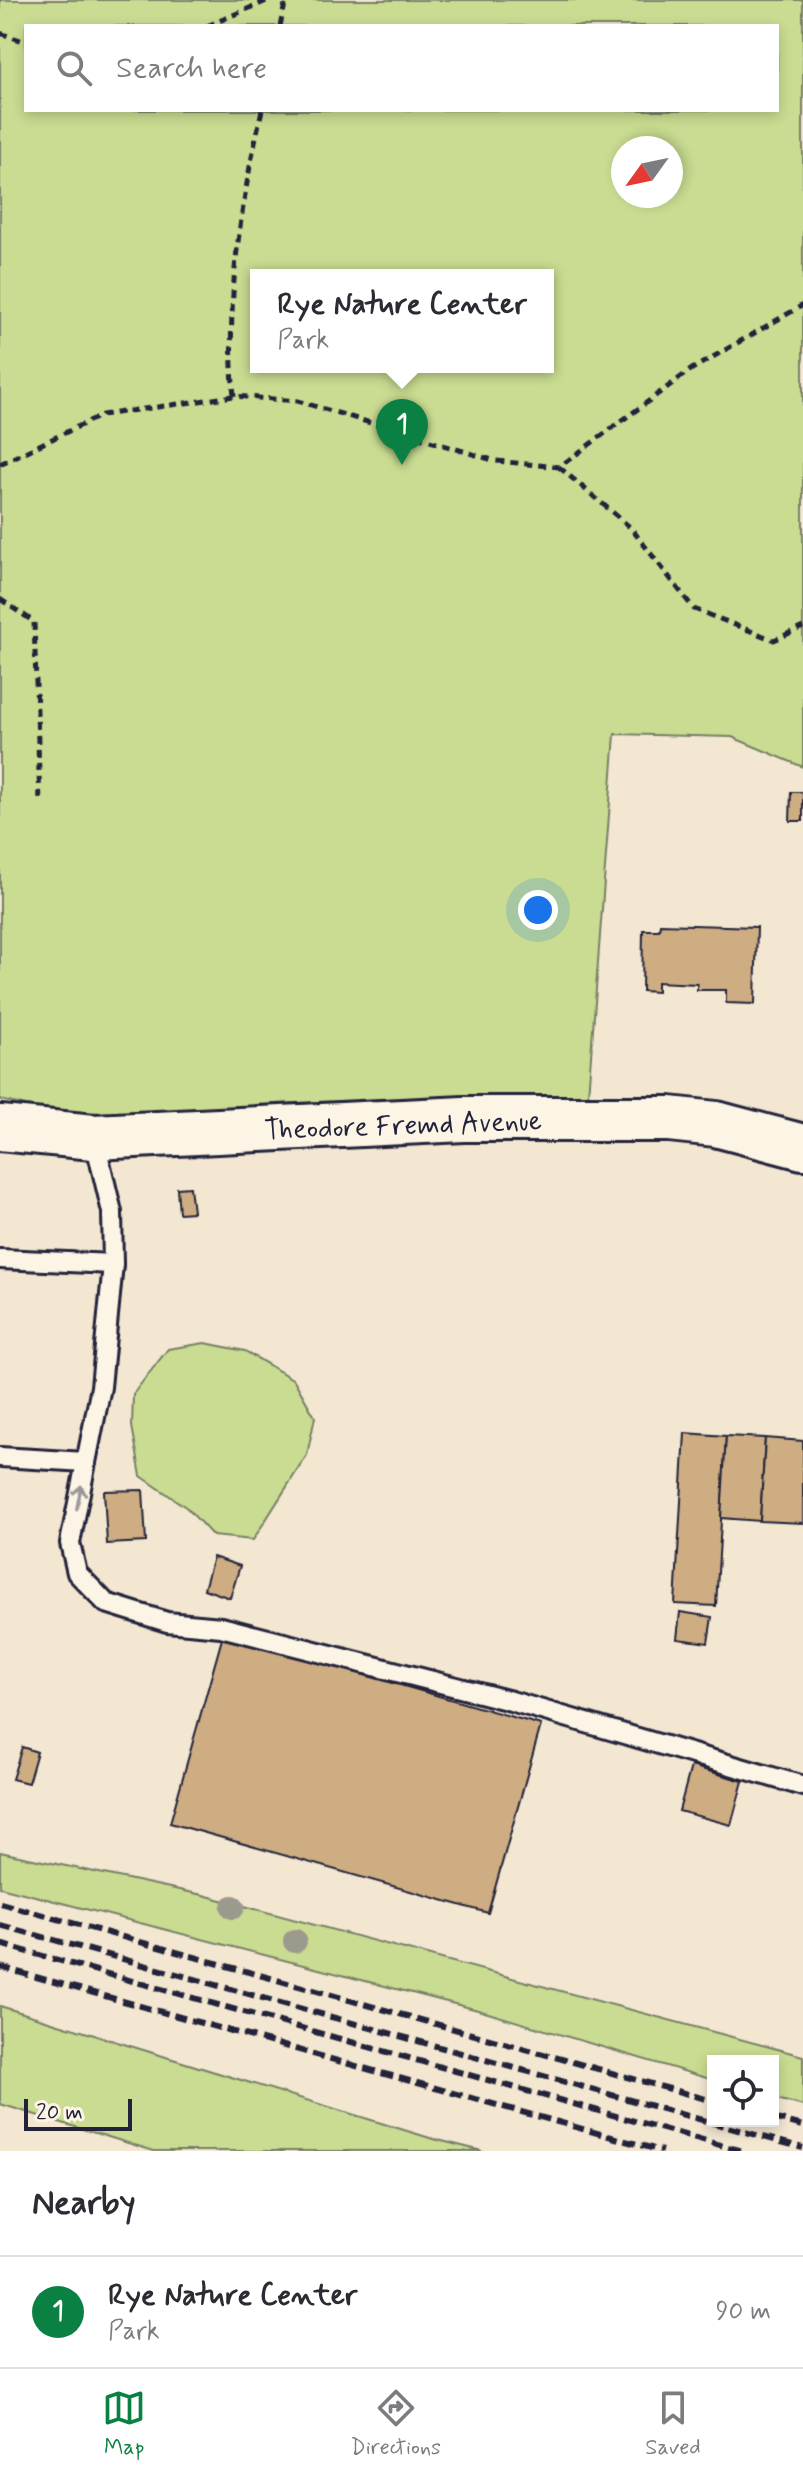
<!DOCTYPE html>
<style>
body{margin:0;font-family:Mynerve,sans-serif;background:#f2f2f3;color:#2b2b33}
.controls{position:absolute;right:24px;bottom:24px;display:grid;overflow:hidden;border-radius:0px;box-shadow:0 4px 12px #0003}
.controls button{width:72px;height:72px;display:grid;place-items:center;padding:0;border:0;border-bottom:2px solid #e1e1e2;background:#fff;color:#2b2b33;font:40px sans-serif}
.compass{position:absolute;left:611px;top:136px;width:72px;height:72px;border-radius:50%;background:#fff;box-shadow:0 4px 12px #0003;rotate:237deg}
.scale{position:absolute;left:24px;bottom:20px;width:108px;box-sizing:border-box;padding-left:8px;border:4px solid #22223b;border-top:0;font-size:22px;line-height:28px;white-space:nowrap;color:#22223b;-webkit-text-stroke:6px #fcf5e5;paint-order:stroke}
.you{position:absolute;left:538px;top:910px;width:28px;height:28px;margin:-20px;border:6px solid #fff;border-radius:50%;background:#1a73e8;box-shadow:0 0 0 12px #1a73e833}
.badge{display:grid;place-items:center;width:52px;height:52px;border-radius:50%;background:#0b8043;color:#fff;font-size:26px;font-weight:700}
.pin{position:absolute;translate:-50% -66px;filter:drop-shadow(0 2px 4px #0008)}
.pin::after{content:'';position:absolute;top:42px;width:28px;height:24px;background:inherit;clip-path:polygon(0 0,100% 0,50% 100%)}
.popup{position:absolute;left:250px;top:269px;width:304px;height:104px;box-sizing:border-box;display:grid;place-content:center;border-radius:0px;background:#fff;filter:drop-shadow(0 2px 6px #0005);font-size:26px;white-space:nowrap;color:#7c7c81}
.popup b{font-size:30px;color:#2b2b33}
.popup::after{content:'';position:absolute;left:50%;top:100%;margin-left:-16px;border:16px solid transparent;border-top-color:#fff}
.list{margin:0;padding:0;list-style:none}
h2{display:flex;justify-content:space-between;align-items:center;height:104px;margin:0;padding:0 32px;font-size:34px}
h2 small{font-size:26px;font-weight:400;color:#7c7c81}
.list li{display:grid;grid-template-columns:52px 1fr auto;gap:24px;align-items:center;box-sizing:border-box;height:112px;padding:0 32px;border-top:2px solid #e1e1e2}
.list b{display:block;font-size:30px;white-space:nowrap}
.list p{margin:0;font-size:26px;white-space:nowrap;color:#7c7c81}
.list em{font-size:26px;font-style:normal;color:#7c7c81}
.icon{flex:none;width:44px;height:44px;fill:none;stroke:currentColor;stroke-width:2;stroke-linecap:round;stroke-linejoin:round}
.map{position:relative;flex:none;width:803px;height:2151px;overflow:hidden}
.search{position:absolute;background:#fff;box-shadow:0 4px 12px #0003;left:24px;right:24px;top:24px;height:88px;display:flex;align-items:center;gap:20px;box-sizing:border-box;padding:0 28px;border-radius:0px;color:#7c7c81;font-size:30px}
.sheet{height:216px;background:#fff}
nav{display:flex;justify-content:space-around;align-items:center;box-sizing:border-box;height:112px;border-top:2px solid #e1e1e2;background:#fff;font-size:22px;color:#7c7c81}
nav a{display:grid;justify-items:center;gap:4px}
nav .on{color:#0b8043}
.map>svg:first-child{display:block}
.green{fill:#c9dc91;stroke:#767f66;stroke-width:2;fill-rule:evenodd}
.building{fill:#cead82;stroke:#22223b;stroke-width:2}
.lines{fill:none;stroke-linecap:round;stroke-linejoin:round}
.service-casing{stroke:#22223b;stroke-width:24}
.tertiary-casing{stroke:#22223b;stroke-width:50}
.path{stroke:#22223b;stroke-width:5;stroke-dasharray:8 6;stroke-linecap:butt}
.service{stroke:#fcf5e5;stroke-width:18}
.tertiary{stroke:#fcf5e5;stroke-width:44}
.rail{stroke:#22223b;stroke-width:6;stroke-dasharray:12 6;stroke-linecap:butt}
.tree{fill:#9c998d}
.oneway{stroke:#9a9698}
.labels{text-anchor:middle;stroke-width:6;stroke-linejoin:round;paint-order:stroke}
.street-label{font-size:28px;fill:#22223b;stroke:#fcf5e5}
</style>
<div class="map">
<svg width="803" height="2151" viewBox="0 0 803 2151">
<rect width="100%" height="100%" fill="#f3e7d1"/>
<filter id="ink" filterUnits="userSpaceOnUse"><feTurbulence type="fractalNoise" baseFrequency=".0125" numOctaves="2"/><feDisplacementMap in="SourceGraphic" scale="16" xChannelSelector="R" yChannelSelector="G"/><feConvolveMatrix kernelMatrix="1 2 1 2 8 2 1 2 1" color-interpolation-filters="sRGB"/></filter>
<g filter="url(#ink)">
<g class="green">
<path d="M 0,0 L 803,0 L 803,767 L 732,737 L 615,734 L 588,1096 L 79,1118 L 0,1100 ZM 26,26 L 777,26 L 777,110 L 26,110 ZM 623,148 L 671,148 L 671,196 L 623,196 ZM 256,275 L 548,275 L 548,367 L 256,367 Z"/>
<path d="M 205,1343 L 245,1351 L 294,1380 L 315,1417 L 307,1455 L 253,1540 L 213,1536 L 187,1508 L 141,1476 L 132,1426 L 133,1394 L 168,1349 Z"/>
<path d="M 0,1852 L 203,1895 L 803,2056 L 803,2106 L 773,2098 L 773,2061 L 713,2061 L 713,2080 L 478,2010 L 0,1887 Z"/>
<path d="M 0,2006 L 430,2138 L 482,2151 L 154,2151 L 0,2104 Z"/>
</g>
<g class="building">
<path d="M 791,792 L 803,792 L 803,821 L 790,821 Z"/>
<path d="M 660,924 L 757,927 L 755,1004 L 726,1003 L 726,990 L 697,990 L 697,984 L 657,982 L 657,992 L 642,991 L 643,930 L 659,930 Z"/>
<path d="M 190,1187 L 193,1212 L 179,1213 L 177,1188 Z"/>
<path d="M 685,1433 L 726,1436 L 716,1606 L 675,1604 Z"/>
<path d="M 726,1436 L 765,1438 L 760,1521 L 721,1518 Z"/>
<path d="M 765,1438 L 803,1441 L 803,1523 L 760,1521 Z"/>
<path d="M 143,1490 L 146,1542 L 107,1544 L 104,1491 Z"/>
<path d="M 213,1557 L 240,1566 L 230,1598 L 204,1589 Z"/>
<path d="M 680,1612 L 712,1617 L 708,1643 L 677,1639 Z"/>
<path d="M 223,1635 L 541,1725 L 488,1913 L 170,1823 Z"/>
<path d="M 22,1747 L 37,1752 L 28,1783 L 12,1779 Z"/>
<path d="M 691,1766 L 743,1781 L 731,1825 L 679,1811 Z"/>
</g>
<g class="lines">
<defs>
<g id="service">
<path d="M 94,1137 L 112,1212 L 113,1264 L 101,1387 L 70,1543 L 77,1573 L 106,1603 L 167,1622 L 221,1627 L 511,1701 L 803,1786"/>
<path d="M 0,1259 L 113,1264"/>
<path d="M 0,1457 L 86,1462"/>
</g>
<path id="tertiary" d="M 0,1128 L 94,1137 L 464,1119 L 669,1119 L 716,1124 L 803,1147"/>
</defs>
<use href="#service" class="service-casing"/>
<use href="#tertiary" class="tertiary-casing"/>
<g class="path">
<path d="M 207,26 L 269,0"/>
<path d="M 280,26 L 286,0"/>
<path d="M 0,33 L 26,42"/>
<path d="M 234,396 C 225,302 241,202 262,110"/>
<path d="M 0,464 L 102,415 L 234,396 L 298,401 L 496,461 L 559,467 L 692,369 L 803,305"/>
<path d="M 559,467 L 631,528 L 694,609 L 774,640 L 803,627"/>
<path d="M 0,599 L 34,622 L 40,803"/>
</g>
<use href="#service" class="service"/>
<use href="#tertiary" class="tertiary"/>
<g class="rail">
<path d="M 0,1903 L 713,2101"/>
<path d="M 0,1925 L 803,2148"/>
<path d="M 0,1944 L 742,2151"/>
<path d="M 0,1967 L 662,2151"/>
<path d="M 773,2118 L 803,2126"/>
</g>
</g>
<g class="tree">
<circle cx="233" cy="1907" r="12"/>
<circle cx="295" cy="1941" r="12"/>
</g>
<defs><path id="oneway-shaft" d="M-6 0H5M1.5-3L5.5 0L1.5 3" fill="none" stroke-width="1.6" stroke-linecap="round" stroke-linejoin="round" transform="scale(2)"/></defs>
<use class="oneway" href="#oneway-shaft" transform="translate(79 1497) rotate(-79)"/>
</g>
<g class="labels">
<g class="street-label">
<text transform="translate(403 1124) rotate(-2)" y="10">Theodore Fremd Avenue</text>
</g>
</g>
</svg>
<div class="controls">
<button><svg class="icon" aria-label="locate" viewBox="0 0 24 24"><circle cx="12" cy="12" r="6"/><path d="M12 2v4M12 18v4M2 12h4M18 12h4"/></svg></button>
</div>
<svg class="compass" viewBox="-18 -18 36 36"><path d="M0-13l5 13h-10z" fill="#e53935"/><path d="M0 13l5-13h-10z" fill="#7c7c81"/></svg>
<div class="scale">20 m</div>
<div class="you"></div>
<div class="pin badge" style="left:402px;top:465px">1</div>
<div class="popup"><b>Rye Nature Center</b>Park</div>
<div class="search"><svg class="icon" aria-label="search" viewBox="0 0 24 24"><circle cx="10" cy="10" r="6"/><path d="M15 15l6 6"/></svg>Search here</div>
</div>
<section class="sheet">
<h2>Nearby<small></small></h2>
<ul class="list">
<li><span class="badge">1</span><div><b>Rye Nature Center</b><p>Park</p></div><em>90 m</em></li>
</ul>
</section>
<nav>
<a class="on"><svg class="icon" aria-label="map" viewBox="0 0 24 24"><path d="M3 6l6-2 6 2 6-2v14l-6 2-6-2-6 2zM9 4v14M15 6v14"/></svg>Map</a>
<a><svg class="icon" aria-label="directions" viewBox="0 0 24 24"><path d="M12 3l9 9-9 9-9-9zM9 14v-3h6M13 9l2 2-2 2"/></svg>Directions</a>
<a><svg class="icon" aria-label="saved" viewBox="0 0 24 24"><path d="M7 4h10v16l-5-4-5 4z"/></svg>Saved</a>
</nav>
